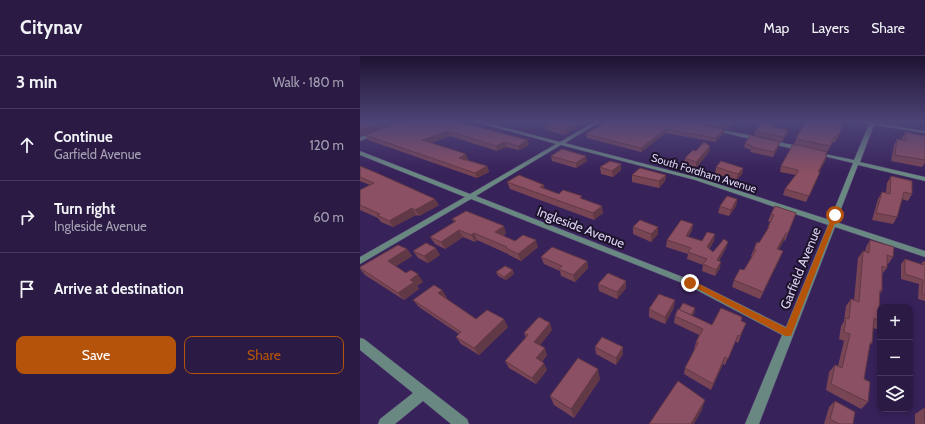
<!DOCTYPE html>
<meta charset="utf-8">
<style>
body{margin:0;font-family:Cabin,sans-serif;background:#36274f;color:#f1f3f6}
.controls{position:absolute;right:12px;bottom:12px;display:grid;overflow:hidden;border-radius:8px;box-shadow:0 2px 6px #0003}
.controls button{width:36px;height:36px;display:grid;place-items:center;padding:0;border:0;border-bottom:1px solid #46385d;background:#2a1a44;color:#f1f3f6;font:20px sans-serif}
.stop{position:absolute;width:12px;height:12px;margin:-9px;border:3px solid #b45309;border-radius:50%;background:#fff}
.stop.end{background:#b45309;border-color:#fff;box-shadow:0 1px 4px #0008}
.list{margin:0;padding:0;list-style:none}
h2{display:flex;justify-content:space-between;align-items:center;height:52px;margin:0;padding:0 16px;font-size:17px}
h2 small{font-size:13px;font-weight:400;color:#a5a1b2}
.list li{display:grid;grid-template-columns:26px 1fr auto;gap:12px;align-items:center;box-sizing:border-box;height:72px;padding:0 16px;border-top:1px solid #46385d}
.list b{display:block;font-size:15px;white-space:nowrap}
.list p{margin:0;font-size:13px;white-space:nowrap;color:#a5a1b2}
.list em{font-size:13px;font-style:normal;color:#a5a1b2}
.actions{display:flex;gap:8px;padding:12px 16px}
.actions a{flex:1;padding:9px 0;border:1px solid #b45309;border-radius:8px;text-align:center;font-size:14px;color:#b45309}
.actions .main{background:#b45309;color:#fff}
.icon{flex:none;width:22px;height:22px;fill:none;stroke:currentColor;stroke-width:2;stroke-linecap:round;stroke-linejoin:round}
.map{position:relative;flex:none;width:565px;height:368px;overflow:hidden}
header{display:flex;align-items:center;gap:24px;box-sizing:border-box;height:56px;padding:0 20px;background:#2a1a44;border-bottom:1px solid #46385d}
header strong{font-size:19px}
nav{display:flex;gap:22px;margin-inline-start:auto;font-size:14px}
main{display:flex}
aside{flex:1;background:#2a1a44}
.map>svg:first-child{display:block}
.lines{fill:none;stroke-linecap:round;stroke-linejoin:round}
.street-casing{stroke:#533e73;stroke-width:1}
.street{fill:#698881;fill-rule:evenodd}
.wall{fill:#784555}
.shaded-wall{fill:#613845}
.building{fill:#8b5063;stroke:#613845}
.route{fill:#b45309}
.labels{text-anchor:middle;stroke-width:4;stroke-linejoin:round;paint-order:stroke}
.far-street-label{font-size:11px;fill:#ded3f6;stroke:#1c132b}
.street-label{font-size:13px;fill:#ded3f6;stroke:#1c132b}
</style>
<header>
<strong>Citynav</strong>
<nav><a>Map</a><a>Layers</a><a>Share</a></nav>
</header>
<main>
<aside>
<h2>3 min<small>Walk · 180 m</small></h2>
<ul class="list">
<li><svg class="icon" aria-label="ahead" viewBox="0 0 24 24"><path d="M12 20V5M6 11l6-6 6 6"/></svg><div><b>Continue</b><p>Garfield Avenue</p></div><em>120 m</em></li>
<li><svg class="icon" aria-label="right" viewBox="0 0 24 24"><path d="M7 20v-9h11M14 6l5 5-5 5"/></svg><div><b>Turn right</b><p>Ingleside Avenue</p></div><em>60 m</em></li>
<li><svg class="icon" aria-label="arrive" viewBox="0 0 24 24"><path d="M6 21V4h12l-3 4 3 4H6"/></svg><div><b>Arrive at destination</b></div></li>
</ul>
<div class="actions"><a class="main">Save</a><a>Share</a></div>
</aside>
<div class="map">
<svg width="565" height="368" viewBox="0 0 565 368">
<rect width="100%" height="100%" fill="#38225a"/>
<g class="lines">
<defs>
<g id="street">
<path d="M 112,65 L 120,65 L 200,86 L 236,65 L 241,65 L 205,87 L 339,122 L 470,164 L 493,107 L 455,98 L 455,96 L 494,104 L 509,68 L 494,65 L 515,65 L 515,67 L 565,75 L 565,77 L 514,69 L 500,106 L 565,121 L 565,125 L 498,109 L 476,166 L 565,195 L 565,201 L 475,171 L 399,368 L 385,368 L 422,279 L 327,229 L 111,143 L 0,208 L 0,201 L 105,141 L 0,99 L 0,95 L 110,138 L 196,88 ZM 201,89 L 335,124 L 468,169 L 426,271 L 333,225 L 116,140 Z"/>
<path d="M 352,72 L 399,81 L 402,83 L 399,85 L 352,74 Z"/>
<path d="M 16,76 L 18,77 L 18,78 L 0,85 L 0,81 Z"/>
<path d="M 410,84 L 442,91 L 445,93 L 442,95 L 408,87 L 408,85 Z"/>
<path d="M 0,282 L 4,283 L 107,363 L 109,368 L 91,368 L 63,345 L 35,368 L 18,368 L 20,363 L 53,337 L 0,294 Z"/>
</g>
</defs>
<use href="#street" class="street-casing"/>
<use href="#street" class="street"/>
</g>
<g class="wall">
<path d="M 44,65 L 169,89 L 159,94 L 146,91 L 137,95 L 90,80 L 71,87 L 108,103 L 107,104 L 127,110 L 129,116 L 117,122 L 8,84 L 5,79 Z"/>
<path d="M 193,65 L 230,65 L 204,79 L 186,74 L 185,69 Z"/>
<path d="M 248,65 L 364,73 L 364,77 L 355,86 L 306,77 L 281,96 L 227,82 L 226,78 Z"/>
<path d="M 327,65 L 375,65 L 368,73 Z"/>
<path d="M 377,65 L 418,65 L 413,71 L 428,74 L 427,78 L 422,86 L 394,79 L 395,75 L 400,69 Z"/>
<path d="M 480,76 L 478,82 L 475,86 L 473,86 L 467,96 L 440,90 L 465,99 L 465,105 L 459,116 L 460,116 L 446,146 L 423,139 L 425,133 L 436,119 L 420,116 L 421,110 L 434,88 L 436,83 Z"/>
<path d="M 545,76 L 565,80 L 565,107 L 562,111 L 531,105 L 534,89 L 537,83 L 542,84 L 542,82 Z"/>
<path d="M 385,87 L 419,90 L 413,101 L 390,96 L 391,94 L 384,91 Z"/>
<path d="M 350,90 L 349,96 L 336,112 L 324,108 L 325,102 L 336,95 Z"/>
<path d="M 191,100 L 227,105 L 216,112 L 192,105 Z"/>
<path d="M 0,110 L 79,149 L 59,160 L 56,159 L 33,171 L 21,166 L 18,162 L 0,154 L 0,134 L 10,129 L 0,125 Z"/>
<path d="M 240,111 L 261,114 L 253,121 L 241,118 Z"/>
<path d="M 356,111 L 383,112 L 382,118 L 376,124 L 355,118 Z"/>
<path d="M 272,119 L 306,119 L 305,125 L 299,132 L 272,126 Z"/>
<path d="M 531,120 L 552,138 L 548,145 L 542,143 L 537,161 L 533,168 L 512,164 L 518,143 L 522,136 L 526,137 L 527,127 Z"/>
<path d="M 147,126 L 185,133 L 199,138 L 222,143 L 243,157 L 234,164 L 150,133 Z"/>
<path d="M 377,143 L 376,150 L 369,160 L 358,157 L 360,150 Z"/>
<path d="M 436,157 L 425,185 L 424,184 L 418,194 L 423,195 L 420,202 L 400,243 L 372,231 L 374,224 L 384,214 L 392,201 L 391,200 L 394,193 L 399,187 L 406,177 L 410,166 L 408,165 L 411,158 Z"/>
<path d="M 92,163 L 146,177 L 143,180 L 155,185 L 178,191 L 161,205 L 149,199 L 148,198 L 117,184 L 115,186 L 103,181 L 85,193 L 75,188 L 70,181 L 94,166 Z"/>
<path d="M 333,168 L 332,174 L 328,181 L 342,185 L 354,185 L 349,193 L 353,196 L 368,186 L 366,192 L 359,205 L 360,212 L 355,220 L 342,215 L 343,209 L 327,203 L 328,198 L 306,191 L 307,184 Z"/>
<path d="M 273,171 L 298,178 L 291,186 L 273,178 Z"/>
<path d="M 510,184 L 533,201 L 528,208 L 527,208 L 527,212 L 522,218 L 522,235 L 519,238 L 519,253 L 520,253 L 520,274 L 513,272 L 512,287 L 510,289 L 504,323 L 508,346 L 501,353 L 466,334 L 469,316 L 475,309 L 478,310 L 484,285 L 479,283 L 481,270 L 484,265 L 486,250 L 491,243 L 494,244 L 498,202 L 503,195 L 505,196 L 506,191 Z"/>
<path d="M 47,193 L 52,200 L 36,210 L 46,217 L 63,226 L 57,230 L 59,233 L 44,244 L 5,219 L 0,213 L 0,211 Z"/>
<path d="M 53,195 L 80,199 L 68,207 L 58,202 Z"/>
<path d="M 181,201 L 227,205 L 228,212 L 215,226 L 201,220 L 200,215 L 184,208 Z"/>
<path d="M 545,203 L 561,208 L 563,205 L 565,206 L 565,245 L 558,243 L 559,228 L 541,223 L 541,208 Z"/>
<path d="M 136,216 L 154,218 L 146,224 L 138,220 Z"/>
<path d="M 238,228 L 266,232 L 257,243 L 239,235 Z"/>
<path d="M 82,234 L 87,242 L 86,243 L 116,263 L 148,271 L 119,299 L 101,288 L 96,281 L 99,278 L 59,251 L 53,244 Z"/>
<path d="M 314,251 L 305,268 L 289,261 L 289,253 Z"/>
<path d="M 335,256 L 332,260 L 352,269 L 381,265 L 386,267 L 378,287 L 375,285 L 365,309 L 363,308 L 351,334 L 324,318 L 325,312 L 335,293 L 334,293 L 336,286 L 339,279 L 314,267 L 315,260 Z"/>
<path d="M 192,274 L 180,289 L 187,299 L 182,306 L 187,314 L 176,328 L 149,312 L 145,305 L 166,282 L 164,277 Z"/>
<path d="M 235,291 L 263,298 L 256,309 L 236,298 Z"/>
<path d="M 240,323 L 214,362 L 194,349 L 190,340 Z"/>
<path d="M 475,345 L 493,368 L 464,368 L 469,351 Z"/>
<path d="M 564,352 L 565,368 L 555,368 L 555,358 Z"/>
</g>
<g class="shaded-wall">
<path d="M 27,65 L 42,65 L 0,80 L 0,74 Z"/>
<path d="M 221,65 L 230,65 L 204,79 L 203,74 Z"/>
<path d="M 372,65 L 375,65 L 368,73 L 368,69 Z"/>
<path d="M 416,65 L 418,65 L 411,75 L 412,71 Z"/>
<path d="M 306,73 L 306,77 L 281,96 L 281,92 Z"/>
<path d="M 364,73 L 364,77 L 355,86 L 356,82 Z"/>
<path d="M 428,74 L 427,78 L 422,86 L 423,81 Z"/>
<path d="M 88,75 L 90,80 L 65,89 L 62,84 Z"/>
<path d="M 480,76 L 478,82 L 475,86 L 477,81 Z"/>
<path d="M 168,84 L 169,89 L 159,94 L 158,90 Z"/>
<path d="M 144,86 L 146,91 L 137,95 L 136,90 Z"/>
<path d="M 420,86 L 419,90 L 413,101 L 414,96 Z"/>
<path d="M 350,90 L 349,96 L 336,112 L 336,106 Z"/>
<path d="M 106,98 L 108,103 L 102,107 L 99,102 Z"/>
<path d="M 467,99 L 465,105 L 455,122 L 458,116 Z"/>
<path d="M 226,100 L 227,105 L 216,112 L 216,107 Z"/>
<path d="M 261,108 L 261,114 L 253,121 L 252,115 Z"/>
<path d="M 127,110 L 129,116 L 117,122 L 115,117 Z"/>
<path d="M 383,112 L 382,118 L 376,124 L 378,118 Z"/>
<path d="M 306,119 L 305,125 L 299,132 L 299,125 Z"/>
<path d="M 184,129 L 185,135 L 180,131 Z"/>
<path d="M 75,143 L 79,149 L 59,160 L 55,154 Z"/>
<path d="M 377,143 L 376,150 L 369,160 L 371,154 Z"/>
<path d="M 242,150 L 243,157 L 234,164 L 233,157 Z"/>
<path d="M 52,152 L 56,159 L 33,171 L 29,165 Z"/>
<path d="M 333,168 L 332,174 L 325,186 L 326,180 Z"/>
<path d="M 144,170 L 146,177 L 138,184 L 135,176 Z"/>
<path d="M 298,171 L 298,178 L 291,186 L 291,178 Z"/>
<path d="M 99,174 L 103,181 L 85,193 L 81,186 Z"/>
<path d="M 114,177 L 117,184 L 115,186 L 111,179 Z"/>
<path d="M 426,177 L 424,184 L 415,201 L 417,193 Z"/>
<path d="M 355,178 L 354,185 L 346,198 L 347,191 Z"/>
<path d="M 176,184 L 178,191 L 161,205 L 158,198 Z"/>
<path d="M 368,186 L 366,192 L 355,211 L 357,204 Z"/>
<path d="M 76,192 L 80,199 L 68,207 L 64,200 Z"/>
<path d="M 47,193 L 52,200 L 33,212 L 28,205 Z"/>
<path d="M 423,195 L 420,202 L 400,243 L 403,236 Z"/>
<path d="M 227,205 L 228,212 L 215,226 L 213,219 Z"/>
<path d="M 361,206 L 360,212 L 355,220 L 356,214 Z"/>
<path d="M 153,214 L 154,218 L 146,224 L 144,221 Z"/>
<path d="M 58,218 L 63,226 L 57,230 L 59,233 L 44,244 L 38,237 L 50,224 Z"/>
<path d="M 266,225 L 266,232 L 257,243 L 257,236 Z"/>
<path d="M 82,234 L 87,242 L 83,245 L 78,237 Z"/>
<path d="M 315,244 L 314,251 L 305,268 L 305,261 Z"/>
<path d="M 335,252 L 335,256 L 329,265 L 330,261 Z"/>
<path d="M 144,263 L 148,271 L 119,299 L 114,292 Z"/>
<path d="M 190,267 L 192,274 L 177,293 L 174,286 Z"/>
<path d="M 263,291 L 263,298 L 256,309 L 256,302 Z"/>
<path d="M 185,292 L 187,299 L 179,309 L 176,302 Z"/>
<path d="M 365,301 L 363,308 L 351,334 L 353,328 Z"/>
<path d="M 184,307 L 187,314 L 176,328 L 172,322 Z"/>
<path d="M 238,313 L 240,323 L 214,362 L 211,353 Z"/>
<path d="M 345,344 L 342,354 L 334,368 L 331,368 Z"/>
</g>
<g class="building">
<path d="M 0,65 L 27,65 L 0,74 Z"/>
<path d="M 44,65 L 95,65 L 168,84 L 158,90 L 144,86 L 136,90 L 88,75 L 62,84 L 103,97 L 106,98 L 99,102 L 127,110 L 115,117 L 5,79 Z"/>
<path d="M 193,65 L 221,65 L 203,74 L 185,69 Z"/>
<path d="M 248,65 L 322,65 L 364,73 L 356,82 L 306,73 L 281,92 L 226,78 Z"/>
<path d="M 347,65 L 372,65 L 368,69 Z"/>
<path d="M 399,65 L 416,65 L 412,71 L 428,74 L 423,81 L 395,75 L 403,66 Z"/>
<path d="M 446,65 L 484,65 L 480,76 L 477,81 L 475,80 L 470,90 L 436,83 Z"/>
<path d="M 545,76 L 565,80 L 565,104 L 535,99 L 537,83 L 546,85 Z"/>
<path d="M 391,79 L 420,86 L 414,96 L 391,91 L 392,90 L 385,87 Z"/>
<path d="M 344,86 L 350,90 L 336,106 L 325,102 L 333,94 L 336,95 Z"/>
<path d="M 433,88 L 467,96 L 465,99 L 467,99 L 458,116 L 460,116 L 449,140 L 425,133 L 438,116 L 438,114 L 421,110 Z"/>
<path d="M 202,93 L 226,100 L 216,107 L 191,100 Z"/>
<path d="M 250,105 L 261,108 L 252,115 L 240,111 Z"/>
<path d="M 361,105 L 383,112 L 378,118 L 356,111 Z"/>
<path d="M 0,110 L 17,117 L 75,143 L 55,154 L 52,152 L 29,165 L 17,159 L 20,158 L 0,149 L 0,134 L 14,127 L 0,121 Z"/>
<path d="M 280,112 L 306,119 L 299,125 L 272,119 Z"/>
<path d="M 159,119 L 184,129 L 180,131 L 199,138 L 203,134 L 222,140 L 220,142 L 242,150 L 233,157 L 147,126 Z"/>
<path d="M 531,120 L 552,125 L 552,138 L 544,136 L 537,161 L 516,157 L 522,136 L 530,138 Z"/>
<path d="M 367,140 L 377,143 L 371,154 L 360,150 Z"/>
<path d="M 415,150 L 436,157 L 428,177 L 426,177 L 417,193 L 423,195 L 403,236 L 374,224 L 380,213 L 384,214 L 396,194 L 394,193 L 397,186 L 399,187 L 409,171 L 408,171 L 414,159 L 411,158 Z"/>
<path d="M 106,155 L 144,170 L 135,176 L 155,185 L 163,179 L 176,184 L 158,198 L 146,192 L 147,191 L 114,177 L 111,179 L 99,174 L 81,186 L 70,181 L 96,165 L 92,163 Z"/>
<path d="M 280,164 L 298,171 L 291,178 L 273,171 Z"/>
<path d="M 321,164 L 333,168 L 326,180 L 342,185 L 347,176 L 355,178 L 347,191 L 353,196 L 364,183 L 368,186 L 357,204 L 361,206 L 356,214 L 343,208 L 347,203 L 328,196 L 331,192 L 307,184 Z"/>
<path d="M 510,184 L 534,191 L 533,201 L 527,199 L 527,212 L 522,210 L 522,235 L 520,234 L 519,253 L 520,253 L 520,265 L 514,262 L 512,287 L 510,287 L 504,323 L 510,326 L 508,346 L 471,328 L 475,309 L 482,312 L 490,278 L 484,276 L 486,262 L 489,263 L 491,243 L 499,246 L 503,195 L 509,197 Z"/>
<path d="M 66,187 L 76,192 L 64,200 L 53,195 Z"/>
<path d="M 38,189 L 47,193 L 28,205 L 46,217 L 51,214 L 58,218 L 50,224 L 54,226 L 38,237 L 0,212 L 0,211 Z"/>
<path d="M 192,191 L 227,205 L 213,219 L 199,213 L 202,210 L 181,201 Z"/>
<path d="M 545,203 L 563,209 L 563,205 L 565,206 L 565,239 L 562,238 L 563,224 L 545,218 Z"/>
<path d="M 145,210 L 153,214 L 144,221 L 136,216 Z"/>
<path d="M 248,217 L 266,225 L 257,236 L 238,228 Z"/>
<path d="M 74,229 L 82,234 L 78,237 L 116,263 L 127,254 L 144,263 L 114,292 L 96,281 L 101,276 L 53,244 Z"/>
<path d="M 299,238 L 315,244 L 305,261 L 289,253 Z"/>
<path d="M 323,247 L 335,252 L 331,259 L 319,254 Z"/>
<path d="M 361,252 L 382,261 L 381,265 L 386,267 L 380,280 L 378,279 L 368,303 L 365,301 L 353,328 L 325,312 L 338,287 L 336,286 L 343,273 L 315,260 L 318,253 L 352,269 Z"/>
<path d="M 179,261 L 190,267 L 174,286 L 185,292 L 176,302 L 184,307 L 172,322 L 145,305 L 168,279 L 164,277 Z"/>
<path d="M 242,281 L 263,291 L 256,302 L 235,291 Z"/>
<path d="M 218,302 L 238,313 L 211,353 L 190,340 Z"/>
<path d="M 318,325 L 345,344 L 331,368 L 289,368 Z"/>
<path d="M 475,345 L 495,356 L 493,368 L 479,368 L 470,363 Z"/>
<path d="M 564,352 L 565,352 L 565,366 Z"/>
</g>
<linearGradient id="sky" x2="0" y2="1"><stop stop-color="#1f1332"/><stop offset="0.56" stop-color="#4d4476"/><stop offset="1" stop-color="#4d4476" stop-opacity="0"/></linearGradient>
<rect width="565" height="117" fill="url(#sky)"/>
<path class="route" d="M 473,158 L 478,159 L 431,280 L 425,280 L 327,227 L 330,224 L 333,225 L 426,272 Z"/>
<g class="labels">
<g class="far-street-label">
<text transform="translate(344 117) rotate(17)" y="4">South Fordham Avenue</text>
</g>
<g class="street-label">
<text transform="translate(221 171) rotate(21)" y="5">Ingleside Avenue</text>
<text transform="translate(440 212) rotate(-68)" y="5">Garfield Avenue</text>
</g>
</g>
</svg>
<div class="controls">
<button>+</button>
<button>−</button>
<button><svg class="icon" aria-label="layers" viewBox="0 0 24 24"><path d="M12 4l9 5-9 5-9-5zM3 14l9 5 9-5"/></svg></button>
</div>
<div class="stop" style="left:475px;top:159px"></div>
<div class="stop end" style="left:330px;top:227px"></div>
</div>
</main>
